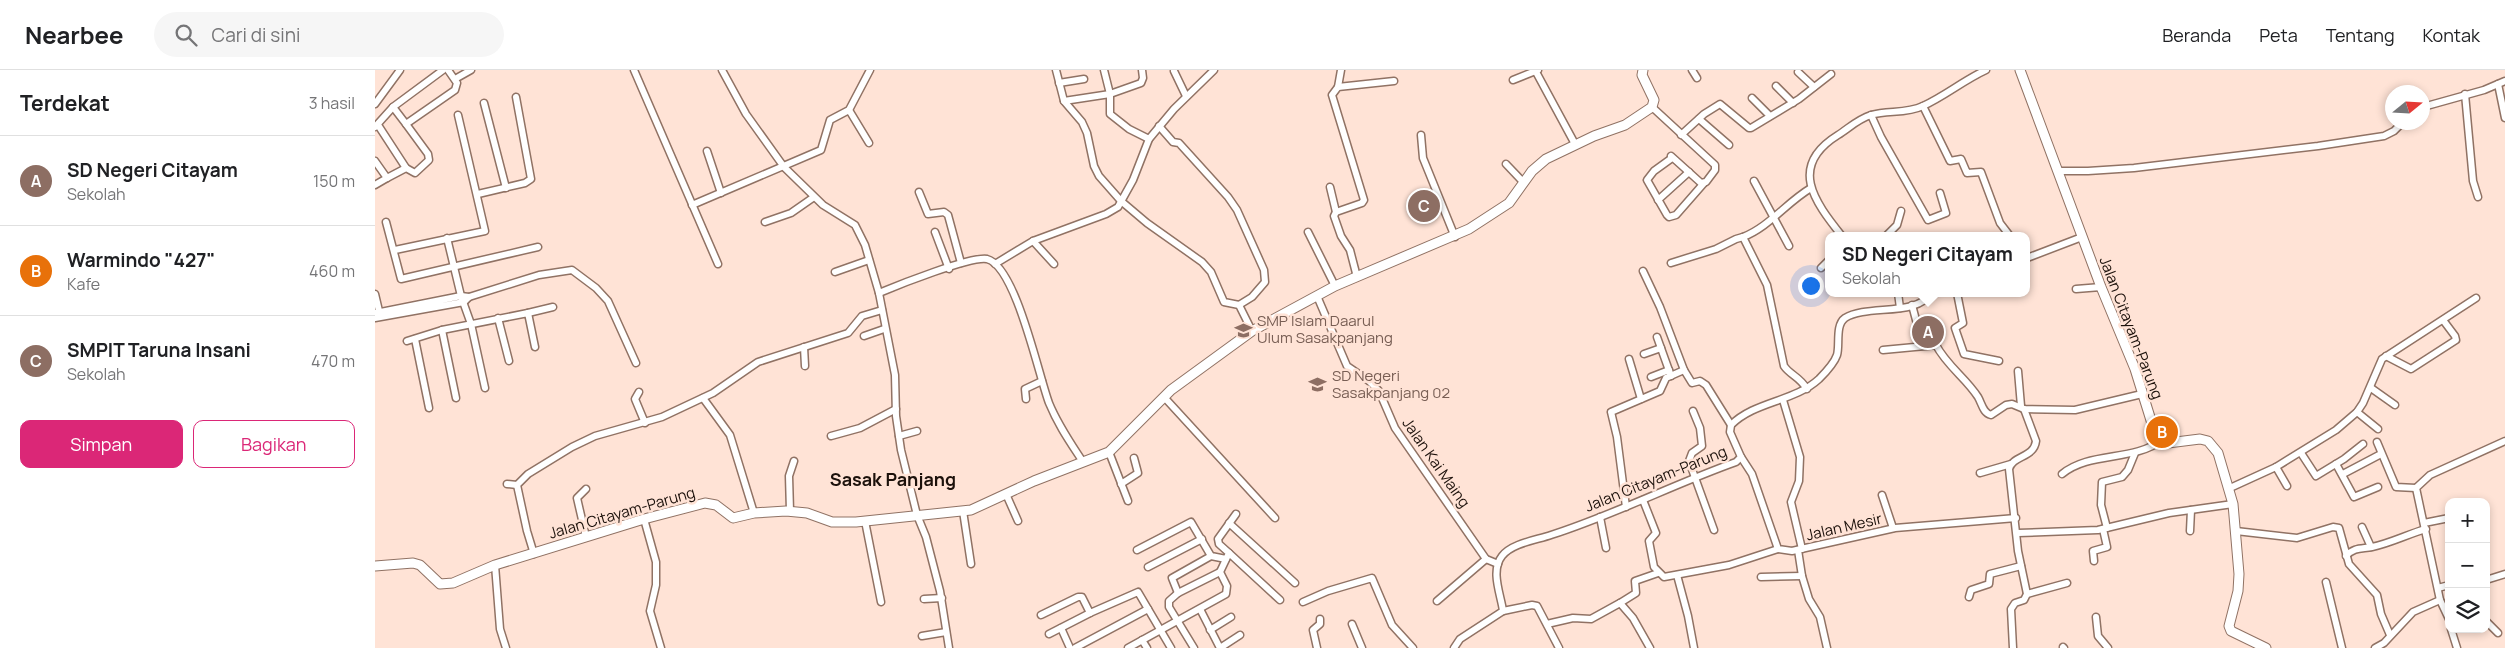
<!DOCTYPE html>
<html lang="id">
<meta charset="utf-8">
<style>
body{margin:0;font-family:Manrope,sans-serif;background:#f6f6f6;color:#202124}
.controls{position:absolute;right:15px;bottom:15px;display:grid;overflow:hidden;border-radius:10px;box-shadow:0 2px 8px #0003}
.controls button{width:45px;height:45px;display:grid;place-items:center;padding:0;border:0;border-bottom:1px solid #e0e0e0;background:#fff;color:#202124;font:25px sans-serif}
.compass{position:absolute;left:2010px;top:15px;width:45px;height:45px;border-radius:50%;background:#fff;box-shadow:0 2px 8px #0003;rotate:72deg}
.you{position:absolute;left:1435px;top:215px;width:18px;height:18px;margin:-12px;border:4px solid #fff;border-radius:50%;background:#1a73e8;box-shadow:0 0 0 8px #1a73e833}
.badge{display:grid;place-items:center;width:32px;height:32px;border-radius:50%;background:#db2777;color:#fff;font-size:16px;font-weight:700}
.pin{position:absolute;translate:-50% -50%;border:2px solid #fff;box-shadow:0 1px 5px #0006}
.popup{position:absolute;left:1450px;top:162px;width:205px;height:65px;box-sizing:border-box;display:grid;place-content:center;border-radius:10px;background:#fff;filter:drop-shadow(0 1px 4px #0005);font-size:16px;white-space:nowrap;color:#757577}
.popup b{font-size:19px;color:#202124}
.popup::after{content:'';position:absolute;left:50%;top:100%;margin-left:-10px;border:10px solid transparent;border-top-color:#fff}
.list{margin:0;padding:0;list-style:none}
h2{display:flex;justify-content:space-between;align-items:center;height:65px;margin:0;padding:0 20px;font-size:21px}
h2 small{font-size:16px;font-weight:400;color:#757577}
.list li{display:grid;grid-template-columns:32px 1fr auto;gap:15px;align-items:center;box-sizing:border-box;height:90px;padding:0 20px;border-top:1px solid #e0e0e0}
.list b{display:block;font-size:19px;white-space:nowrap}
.list p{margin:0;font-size:16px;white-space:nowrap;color:#757577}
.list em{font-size:16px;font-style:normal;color:#757577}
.actions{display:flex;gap:10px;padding:15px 20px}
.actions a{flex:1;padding:11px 0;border:1px solid #db2777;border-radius:10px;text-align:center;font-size:18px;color:#db2777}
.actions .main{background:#db2777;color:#fff}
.icon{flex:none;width:28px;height:28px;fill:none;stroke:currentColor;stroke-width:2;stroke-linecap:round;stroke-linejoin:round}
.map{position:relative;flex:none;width:2130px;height:578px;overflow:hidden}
header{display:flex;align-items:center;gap:30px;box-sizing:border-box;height:70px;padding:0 25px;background:#fff;border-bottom:1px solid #e0e0e0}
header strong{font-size:24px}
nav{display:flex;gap:28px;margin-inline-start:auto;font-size:18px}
.search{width:350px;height:45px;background:#f6f6f6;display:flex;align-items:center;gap:12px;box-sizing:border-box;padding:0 18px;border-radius:28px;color:#757577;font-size:19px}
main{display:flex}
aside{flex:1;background:#fff}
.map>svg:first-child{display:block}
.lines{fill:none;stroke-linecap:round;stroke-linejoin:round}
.street-casing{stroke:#907264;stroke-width:9}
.secondary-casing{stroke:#907264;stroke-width:11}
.street{stroke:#fff;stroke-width:6}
.secondary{stroke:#fff;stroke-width:9}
.labels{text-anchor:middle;stroke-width:5;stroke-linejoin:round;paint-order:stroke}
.education-label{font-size:15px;fill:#785e54;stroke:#ffe3d6;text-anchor:start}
.street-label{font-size:15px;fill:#1c110b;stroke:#ffe3d6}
.quarter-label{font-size:18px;font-weight:bold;fill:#1c110b;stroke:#ffe3d6}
</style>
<header>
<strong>Nearbee</strong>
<div class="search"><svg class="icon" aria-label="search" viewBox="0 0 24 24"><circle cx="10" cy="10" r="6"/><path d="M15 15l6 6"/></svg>Cari di sini</div>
<nav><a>Beranda</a><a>Peta</a><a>Tentang</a><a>Kontak</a></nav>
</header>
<main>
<aside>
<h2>Terdekat<small>3 hasil</small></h2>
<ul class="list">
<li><span class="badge" style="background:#8d6e63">A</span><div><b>SD Negeri Citayam</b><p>Sekolah</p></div><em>150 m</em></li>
<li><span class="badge" style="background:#e8710a">B</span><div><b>Warmindo &quot;427&quot;</b><p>Kafe</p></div><em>460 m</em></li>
<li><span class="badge" style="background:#8d6e63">C</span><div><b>SMPIT Taruna Insani</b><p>Sekolah</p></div><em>470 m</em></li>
</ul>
<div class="actions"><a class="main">Simpan</a><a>Bagikan</a></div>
</aside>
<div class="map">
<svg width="2130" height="578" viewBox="0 0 2130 578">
<rect width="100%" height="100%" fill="#ffe3d6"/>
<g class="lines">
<defs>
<g id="street">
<path d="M 259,0 L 343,194"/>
<path d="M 347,0 L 371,44 L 409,97 L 448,135 L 480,155 L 490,175 L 504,223 L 520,305 L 521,346 L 526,380 L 542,445 L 551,467 L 565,521 L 574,578"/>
<path d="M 681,0 L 689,31 L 707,52 L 712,63 L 719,96 L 724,106 L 746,131 L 772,153 L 827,192 L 836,202 L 849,232 L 864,235 L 877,261"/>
<path d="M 729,0 L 735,24 L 735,44 L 754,59 L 774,69"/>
<path d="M 1160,0 L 1200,74"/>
<path d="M 1317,0 L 1322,8"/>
<path d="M 799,1 L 811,26"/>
<path d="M 1423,2 L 1439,17"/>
<path d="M 80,9 L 96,0"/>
<path d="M 1138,10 L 1163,0"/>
<path d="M 684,13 L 709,9"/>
<path d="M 2123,14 L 2130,48"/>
<path d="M 1401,16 L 1418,33"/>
<path d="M 963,17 L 966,0"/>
<path d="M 2090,24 L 2098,111 L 2103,127"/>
<path d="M 1377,28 L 1395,46"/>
<path d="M 689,31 L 735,24 L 766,13 L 768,8 L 767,0"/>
<path d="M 109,33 L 131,118"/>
<path d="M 0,34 L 25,0"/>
<path d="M 1548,36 L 1575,91 L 1586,89 L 1592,103 L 1606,102 L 1625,153 L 1635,166"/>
<path d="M 18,37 L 31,54 L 80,20 L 82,13 L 73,0"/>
<path d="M 1277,37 L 1340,95 L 1340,100 L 1331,112 L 1326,113 L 1296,86"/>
<path d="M 2048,37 L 2109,20 L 2130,11"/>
<path d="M 474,40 L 494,73"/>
<path d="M 1496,45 L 1506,67 L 1553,150 L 1571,143 L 1565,123"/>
<path d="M 1324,49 L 1354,75"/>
<path d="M 3,55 L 31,98"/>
<path d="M 784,56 L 798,72 L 804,73 L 853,127 L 862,140 L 889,200 L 890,212 L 877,227 L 864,235"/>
<path d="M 0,57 L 18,37 L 68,0"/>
<path d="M 1046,65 L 1048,88 L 1080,167"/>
<path d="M 1306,65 L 1329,44 L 1345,34 L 1374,58 L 1376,58 L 1424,29 L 1456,4"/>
<path d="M 332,81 L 346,123"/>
<path d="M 1297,88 L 1279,101 L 1272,110 L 1292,145 L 1294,147 L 1301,145 L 1329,113"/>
<path d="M 0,91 L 12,108 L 0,115"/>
<path d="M 1131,94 L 1149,113"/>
<path d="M 1683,101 L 1713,101 L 1759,98 L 1943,76 L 2009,66 L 2019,61 L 2028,52"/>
<path d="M 12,108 L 31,98 L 40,103 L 54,90 L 53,84 L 31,54"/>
<path d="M 1379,111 L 1414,176"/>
<path d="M 955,117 L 961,142"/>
<path d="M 544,122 L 553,144 L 569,142 L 573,145 L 586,193"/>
<path d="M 103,124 L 150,113 L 156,109 L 141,27"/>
<path d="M 1283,130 L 1314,102"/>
<path d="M 317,135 L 446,80 L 455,50 L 474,40 L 495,0"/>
<path d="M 11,152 L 26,209 L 163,177"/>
<path d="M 390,152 L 416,143 L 439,127"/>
<path d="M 560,162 L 574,199"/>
<path d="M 933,162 L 960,216"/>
<path d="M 1467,166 C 1439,131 1413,96 1463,65 C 1474,58 1483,49 1496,45 C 1513,40 1531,44 1548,36 C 1570,26 1589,10 1611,0"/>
<path d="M 1511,166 L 1522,155 L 1526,141"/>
<path d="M 72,168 L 86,226 L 96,254 L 110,318"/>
<path d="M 658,171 L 679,194"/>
<path d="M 20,180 L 110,161 L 83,45"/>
<path d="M 1652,188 L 1707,167"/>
<path d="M 1296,193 L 1341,179 L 1361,169 L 1368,167"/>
<path d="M 620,194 L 658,171 L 731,144 L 743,137 L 758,110 L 774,69 L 799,39 L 839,0"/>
<path d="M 1446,198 L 1454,190"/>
<path d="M 460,202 L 494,190"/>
<path d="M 982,207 L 975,180 L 966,166 L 959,146 L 961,142 L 987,133 L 989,130 L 957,25 L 963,17 L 1019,11"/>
<path d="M 1701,219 L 1726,217"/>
<path d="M 504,223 C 523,215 596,186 612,189 C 641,196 664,307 674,333 C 683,355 695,372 708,392"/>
<path d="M 1523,223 L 1525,238"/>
<path d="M 1582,223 L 1588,253 L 1580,258 L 1589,284 L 1624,291"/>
<path d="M 0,224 L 5,245"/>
<path d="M 942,226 L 972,296 L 994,311 L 1004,321 L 1020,358 L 1111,489 L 1123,494"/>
<path d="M 94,227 L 164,205 L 197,200 L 221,218 L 233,231 L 261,293"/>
<path d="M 1537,235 L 1545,265"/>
<path d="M 0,243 L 86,226 L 94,227 L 89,232 L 0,248"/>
<path d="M 153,243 L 178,237"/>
<path d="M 123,248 L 134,291"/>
<path d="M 67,260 L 81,328"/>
<path d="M 489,266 L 509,259"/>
<path d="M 1282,267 L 1296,306"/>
<path d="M 40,269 L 54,338"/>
<path d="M 32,271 L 67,260 L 153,243 L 160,277"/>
<path d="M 429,277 L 430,296"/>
<path d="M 1508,280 L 1561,275 C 1572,296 1591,308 1603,327 C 1607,334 1608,343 1616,345 L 1631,335 L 1637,334 L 1649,339 L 1700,340 L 1767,324"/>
<path d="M 1269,284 L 1286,278"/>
<path d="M 2011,286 L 2036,299 L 2081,270 L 2080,266 L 2068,250"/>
<path d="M 1254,289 L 1266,329"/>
<path d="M 1309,300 L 1317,313 L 1325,311 L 1331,315 L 1356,355"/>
<path d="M 1643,301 L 1646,336"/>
<path d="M 1276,307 L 1294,300"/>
<path d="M 1996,318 L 2020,335"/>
<path d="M 1432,319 C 1424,306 1415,305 1409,296 L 1392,215 L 1368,167 C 1394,157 1412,132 1436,118"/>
<path d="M 264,322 L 260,329 L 270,353"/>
<path d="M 789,327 L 900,448"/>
<path d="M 328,328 L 355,365 L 379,443"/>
<path d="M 651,329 L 650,319 L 667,311"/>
<path d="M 1408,330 L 1425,387 L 1424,411 L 1416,432 L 1427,479"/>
<path d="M 1318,341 L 1325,358 L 1327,376 L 1317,383 L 1314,391 L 1339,460"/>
<path d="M 1982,342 L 2003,359"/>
<path d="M 456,366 L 485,358 L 521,339"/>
<path d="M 524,366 L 542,361"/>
<path d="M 2002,372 L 2021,417 L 2041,418"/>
<path d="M 734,382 L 753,431"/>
<path d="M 1926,383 L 1941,406 L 1969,389 L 1988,374"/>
<path d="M 1366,387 L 1377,404 L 1403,479 L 1417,481 L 1520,458 L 1641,448"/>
<path d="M 1961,394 L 1979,427 L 2003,417"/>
<path d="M 1901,397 L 1912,416"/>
<path d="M 1605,403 L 1636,394"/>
<path d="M 1687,404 C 1715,381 1758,392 1787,370"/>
<path d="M 1968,404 L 2006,384"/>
<path d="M 132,414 L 142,415"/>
<path d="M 746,414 L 763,403 L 759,388"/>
<path d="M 1855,418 L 1901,397 L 1961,360 L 1982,342 L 1988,333 L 2007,289 L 2101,228"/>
<path d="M 631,424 L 643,451"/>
<path d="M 1507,425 L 1518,458"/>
<path d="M 1268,430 L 1281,463 L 1274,471 L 1279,497 L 1289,507 L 1354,495 L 1403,479"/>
<path d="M 1251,437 L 1242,367 L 1236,342 L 1285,321 L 1291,308 L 1309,300 L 1285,237 L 1268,201"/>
<path d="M 415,441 L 414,406 L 419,391"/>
<path d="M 588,441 L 596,494"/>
<path d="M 1225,447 L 1231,478"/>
<path d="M 269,449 L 281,492 L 281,515 L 275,541 L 286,578"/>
<path d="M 490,451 L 506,532"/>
<path d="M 854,453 L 920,513"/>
<path d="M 2049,453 L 2074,448"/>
<path d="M 1987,457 L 1996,477"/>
<path d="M 1732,458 L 1726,435 L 1727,412 L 1747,407 L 1753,400 L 1760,383"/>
<path d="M 1815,461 L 1816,440"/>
<path d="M 1861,461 L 1922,468 L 1958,457 L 1964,458 L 1974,494 L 2002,525 L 2006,544 L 2015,565"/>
<path d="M 1643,463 L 1723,460 L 1794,443 L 1858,434"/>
<path d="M 211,467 L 202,428 L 211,419"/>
<path d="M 762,480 L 816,452 L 836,486 L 851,489"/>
<path d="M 1423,480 L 1427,506 L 1434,529 L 1445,547 L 1452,578"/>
<path d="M 854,483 L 905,530"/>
<path d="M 159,484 L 152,461 L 142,415 L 153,404 L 197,377 L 220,366 L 287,347 L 338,323 L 383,292 L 473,263 L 487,246 L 507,240"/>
<path d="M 1971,486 C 1979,477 1987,479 1997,477 C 2016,473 2033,464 2051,459"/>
<path d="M 1719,491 L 1718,481 L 1732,477 L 1728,459"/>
<path d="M 120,495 L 125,559 L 131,578"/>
<path d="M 773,497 L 827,469"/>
<path d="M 1302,505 L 1313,546 L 1319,578"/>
<path d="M 1386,507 L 1427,506"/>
<path d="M 2111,510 L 2130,504"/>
<path d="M 1951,512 L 1967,578"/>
<path d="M 2063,518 L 2074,515"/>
<path d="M 803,523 L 797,508 L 836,486"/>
<path d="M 1652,524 L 1692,513"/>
<path d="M 1594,527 L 1596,520 L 1614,514 L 1615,504 L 1646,496"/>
<path d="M 549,529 L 567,528"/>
<path d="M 1062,531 L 1111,489"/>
<path d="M 928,532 L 953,521 L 997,508 L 1017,555 L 1038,578"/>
<path d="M 1245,533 L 1261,523 L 1260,511 L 1283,503"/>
<path d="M 825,539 L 845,578"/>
<path d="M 1128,541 L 1157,535 L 1162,536 L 1184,578"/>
<path d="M 666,545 L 703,527 L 707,527 L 715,543 L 763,522 L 796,578"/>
<path d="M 1721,547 L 1723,566 L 1733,578"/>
<path d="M 2074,549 L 2065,530 L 2041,418 L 2055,405 L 2130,371"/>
<path d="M 2111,551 L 2123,563"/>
<path d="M 977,554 L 987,578"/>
<path d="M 1172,554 L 1198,548 L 1216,549 L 1245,533 L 1258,548 L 1275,578"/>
<path d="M 686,558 L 695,578"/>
<path d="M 2076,559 L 2082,578"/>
<path d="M 835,560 L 856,547"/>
<path d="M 674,564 L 715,543"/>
<path d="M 547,566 L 571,562"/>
<path d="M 767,570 L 772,578"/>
<path d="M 1688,577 L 1689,578"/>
<path d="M 700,578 L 773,539"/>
<path d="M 753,578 L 851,524 L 852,516 L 845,502 L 854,483 L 844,474 L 843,469 L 861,444"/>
<path d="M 819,578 L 794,537 L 794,531 L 803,523 L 845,502"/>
<path d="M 845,578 L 865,565"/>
<path d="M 942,578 L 938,560 L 945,554 L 945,549"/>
<path d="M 1079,578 L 1085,569 L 1128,541 C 1126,525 1115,501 1127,486 C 1137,473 1162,470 1176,465 C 1239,445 1299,414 1361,392 L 1366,387 L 1355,362 L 1356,355 C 1380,331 1419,332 1444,309 C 1450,303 1459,294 1462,285 C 1465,275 1460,255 1470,248 C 1492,234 1542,247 1556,223"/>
<path d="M 1638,578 L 1636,539 L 1640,533 L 1649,530 L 1652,524 L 1643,481 L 1634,399 C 1638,385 1659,388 1661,371 L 1649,339"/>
<path d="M 2000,578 L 2009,573 L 2038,542 L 2065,530"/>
</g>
<g id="secondary">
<path d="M 1645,0 L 1726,217 L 1760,299 L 1779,360 L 1787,370 L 1793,373 L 1825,369 L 1833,371 L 1843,383 L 1858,434 L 1864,504 L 1863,521 L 1854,556 L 1856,561 L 1891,578"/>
<path d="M 0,496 L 38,493 L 45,495 L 65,514 L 78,513 L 120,495 L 269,449 L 330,433 L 341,435 L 358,448 L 379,443 L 411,441 L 432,443 L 457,452 L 481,452 L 596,440 L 659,411 L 734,382 L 796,320 L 877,261 L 960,216 L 1094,159 L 1134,133 L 1157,101 L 1171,89 L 1219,66 L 1250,55 L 1277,37 L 1279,30 L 1267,5 L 1268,0"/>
</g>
</defs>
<use href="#street" class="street-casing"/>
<use href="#secondary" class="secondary-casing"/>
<use href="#street" class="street"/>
<use href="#secondary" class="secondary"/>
</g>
<defs>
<symbol id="school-bare" viewBox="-9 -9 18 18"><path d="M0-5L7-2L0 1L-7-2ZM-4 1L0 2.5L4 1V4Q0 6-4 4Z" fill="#8d6e63" stroke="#ffe3d6" stroke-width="2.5" paint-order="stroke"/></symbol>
</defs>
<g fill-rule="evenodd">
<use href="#school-bare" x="856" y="248" width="25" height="25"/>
<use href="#school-bare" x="930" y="302" width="25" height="25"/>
</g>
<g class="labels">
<g class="education-label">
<text x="882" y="256">SMP Islam Daarul<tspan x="882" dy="17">Ulum Sasakpanjang</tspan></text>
<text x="957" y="311">SD Negeri<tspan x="957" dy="17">Sasakpanjang 02</tspan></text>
</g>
<g class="street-label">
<text transform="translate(1756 258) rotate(69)" y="5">Jalan Citayam-Parung</text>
<text transform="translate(1061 393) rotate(55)" y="5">Jalan Kai Maing</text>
<text transform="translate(1281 409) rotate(-22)" y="5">Jalan Citayam-Parung</text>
<text transform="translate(247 443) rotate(-16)" y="5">Jalan Citayam-Parung</text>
<text transform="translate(1469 457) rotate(-13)" y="5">Jalan Mesir</text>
</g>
<g class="quarter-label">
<text x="518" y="416">Sasak Panjang</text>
</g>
</g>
</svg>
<div class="controls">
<button>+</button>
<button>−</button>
<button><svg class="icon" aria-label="layers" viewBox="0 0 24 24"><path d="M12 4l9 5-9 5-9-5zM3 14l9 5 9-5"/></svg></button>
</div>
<svg class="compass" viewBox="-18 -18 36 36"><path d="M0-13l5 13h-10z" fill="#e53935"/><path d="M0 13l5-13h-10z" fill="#757577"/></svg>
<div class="you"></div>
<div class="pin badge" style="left:1553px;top:262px;background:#8d6e63">A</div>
<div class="popup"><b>SD Negeri Citayam</b>Sekolah</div>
<div class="pin badge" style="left:1787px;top:362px;background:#e8710a">B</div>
<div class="pin badge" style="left:1049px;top:136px;background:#8d6e63">C</div>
</div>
</main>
